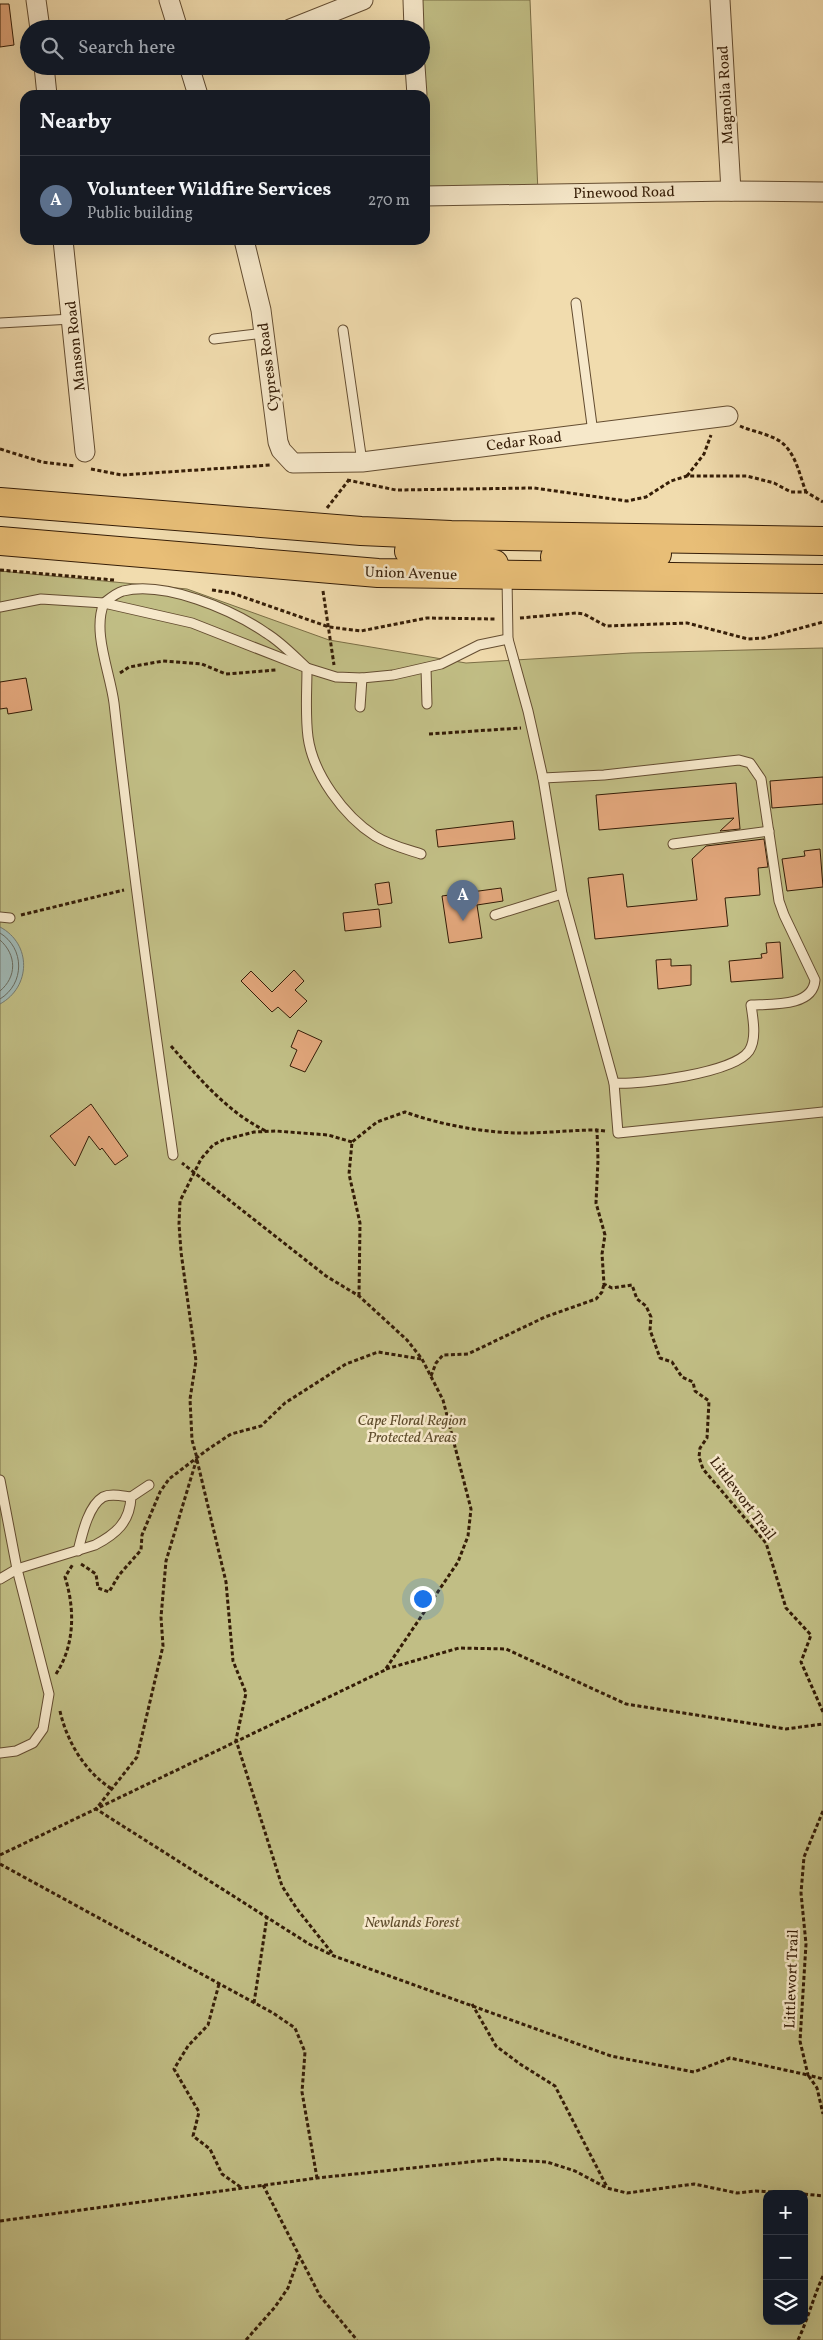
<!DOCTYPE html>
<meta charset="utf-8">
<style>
body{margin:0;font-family:Vollkorn,serif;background:#20242c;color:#f1f3f6}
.controls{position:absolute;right:15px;bottom:15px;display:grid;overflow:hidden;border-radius:10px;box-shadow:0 5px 20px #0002}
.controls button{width:45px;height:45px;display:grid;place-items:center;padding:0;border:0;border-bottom:1px solid #363941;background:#171b24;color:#f1f3f6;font:25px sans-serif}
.you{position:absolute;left:422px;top:1598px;width:18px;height:18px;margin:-12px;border:4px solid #fff;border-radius:50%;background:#1a73e8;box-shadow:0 0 0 8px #1a73e833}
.badge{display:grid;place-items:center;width:32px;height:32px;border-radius:50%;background:#db2777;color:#fff;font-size:16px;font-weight:700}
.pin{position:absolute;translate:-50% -41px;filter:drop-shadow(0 1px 2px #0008)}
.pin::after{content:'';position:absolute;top:26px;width:18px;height:15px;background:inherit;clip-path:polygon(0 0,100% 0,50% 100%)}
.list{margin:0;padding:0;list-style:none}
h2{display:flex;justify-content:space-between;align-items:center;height:65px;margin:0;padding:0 20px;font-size:21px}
h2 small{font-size:16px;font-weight:400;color:#9ea1a6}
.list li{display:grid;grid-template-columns:32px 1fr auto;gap:15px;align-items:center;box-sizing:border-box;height:90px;padding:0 20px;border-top:1px solid #363941}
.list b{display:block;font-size:19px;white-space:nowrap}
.list p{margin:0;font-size:16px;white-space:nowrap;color:#9ea1a6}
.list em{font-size:16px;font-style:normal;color:#9ea1a6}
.icon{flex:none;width:28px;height:28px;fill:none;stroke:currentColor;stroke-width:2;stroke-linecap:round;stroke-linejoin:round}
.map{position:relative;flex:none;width:823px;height:2340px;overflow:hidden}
.search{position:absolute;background:#171b24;box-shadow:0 5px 20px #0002;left:20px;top:20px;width:410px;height:55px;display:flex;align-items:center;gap:12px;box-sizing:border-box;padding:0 18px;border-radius:28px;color:#9ea1a6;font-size:19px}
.panel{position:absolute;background:#171b24;box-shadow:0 5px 20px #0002;left:20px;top:90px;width:410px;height:155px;border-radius:15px}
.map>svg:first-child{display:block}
.green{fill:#c1be85;stroke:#7b6e46;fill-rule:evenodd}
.water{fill:#a0b9b6;stroke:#757b70}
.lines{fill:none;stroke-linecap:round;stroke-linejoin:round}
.shore{stroke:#6a6b5e;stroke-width:1}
.building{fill:#e1a67b;stroke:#351d07}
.service-casing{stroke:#644d31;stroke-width:11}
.minor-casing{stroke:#644d31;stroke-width:21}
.trunk-casing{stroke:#351d07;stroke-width:30}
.path{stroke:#351d07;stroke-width:3;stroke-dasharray:4 2.5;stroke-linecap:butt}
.service{stroke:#f6e8ca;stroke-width:9}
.minor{stroke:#f6e8ca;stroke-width:19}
.trunk{stroke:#e8be77;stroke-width:28}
.labels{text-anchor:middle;stroke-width:5;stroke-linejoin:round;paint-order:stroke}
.street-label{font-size:15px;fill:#351d07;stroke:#f6e8ca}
.park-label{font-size:15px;font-style:italic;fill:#5f4d2d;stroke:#f6e8ca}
</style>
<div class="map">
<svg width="823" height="2340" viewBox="0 0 823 2340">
<rect width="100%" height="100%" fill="#f1dcae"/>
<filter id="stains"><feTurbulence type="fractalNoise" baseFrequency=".004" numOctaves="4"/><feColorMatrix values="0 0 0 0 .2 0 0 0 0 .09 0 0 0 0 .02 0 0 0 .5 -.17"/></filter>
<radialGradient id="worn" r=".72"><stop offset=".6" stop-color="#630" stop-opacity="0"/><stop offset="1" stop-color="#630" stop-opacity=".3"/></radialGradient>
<g class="green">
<path d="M 413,0 L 530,0 L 538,193 L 425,196 L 425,95 L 421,66 L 421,29 Z"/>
<path d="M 0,571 L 187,589 L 329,640 L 466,663 L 631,653 L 823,648 L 823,2340 L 0,2340 ZM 767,2194 L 804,2194 L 804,2321 L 767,2321 Z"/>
</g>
<path class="water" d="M 0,927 C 32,944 31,987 0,1004 Z"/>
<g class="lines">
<g class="shore">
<path d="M 0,933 C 25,948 25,984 0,999"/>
<path d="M 0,940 C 17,955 17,977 0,991"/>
</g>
</g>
<g class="building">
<path d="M 0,4 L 9,4 L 14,45 L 0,47 Z"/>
<path d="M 26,678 L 32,710 L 8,714 L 7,708 L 0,709 L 0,682 Z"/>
<path d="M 823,777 L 823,804 L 772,808 L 770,781 Z"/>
<path d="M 736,783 L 740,829 L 720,831 L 734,818 L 599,830 L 596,795 Z"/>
<path d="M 513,821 L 515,839 L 438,847 L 436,830 Z"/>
<path d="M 764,839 L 768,867 L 758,868 L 760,895 L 725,898 L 728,926 L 595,939 L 588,878 L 623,874 L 627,907 L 697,900 L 692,859 L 706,846 Z"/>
<path d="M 820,849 L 823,887 L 787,891 L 782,859 L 805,856 L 804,851 Z"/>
<path d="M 389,882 L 392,903 L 378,905 L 375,884 Z"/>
<path d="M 501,888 L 503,901 L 477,905 L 482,938 L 449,943 L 442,896 Z"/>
<path d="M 379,909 L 381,927 L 345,931 L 343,913 Z"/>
<path d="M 780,942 L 783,978 L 731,982 L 729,961 L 762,958 L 761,954 L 767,953 L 766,943 Z"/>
<path d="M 671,959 L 671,966 L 691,965 L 691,985 L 658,989 L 656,960 Z"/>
<path d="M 294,970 L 304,981 L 295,990 L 307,1001 L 290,1018 L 278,1007 L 272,1012 L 241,981 L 251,971 L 272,992 Z"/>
<path d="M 298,1030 L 322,1041 L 305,1072 L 290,1066 L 297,1050 L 291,1047 Z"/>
<path d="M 91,1104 L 128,1156 L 115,1165 L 102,1148 L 100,1150 L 89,1136 L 75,1166 L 50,1136 Z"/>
</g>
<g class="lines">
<defs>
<g id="service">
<path d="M 576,303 L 593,433"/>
<path d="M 0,323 L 72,319"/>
<path d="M 343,330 L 362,462"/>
<path d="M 214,339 L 264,333"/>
<path d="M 507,578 L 508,639 L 528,711 L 543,778 L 562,894 L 614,1083 L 618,1133 L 823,1112"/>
<path d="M 0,607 L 41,599 L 104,603 L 192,623 L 307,668 L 336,677 L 362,678 L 393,675 L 441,664 L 479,645 L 508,639"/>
<path d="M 426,668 L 427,704"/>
<path d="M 360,707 L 362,678"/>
<path d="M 543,778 L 604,775 L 739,760 L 750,763 L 761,779 L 779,901 L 784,915 L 815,980 C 813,1007 772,1004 751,1005 C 753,1019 757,1039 749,1051 C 734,1073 640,1085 614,1083"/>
<path d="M 673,844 L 769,831"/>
<path d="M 495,915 L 562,894"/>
<path d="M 0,917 L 10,918"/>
<path d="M 173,1155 C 151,1004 131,854 114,703 C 110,672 92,632 104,603 C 109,599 116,593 123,591 C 165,581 231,609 266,633 C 281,642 294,656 307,668 C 307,690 305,714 308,737 C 313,774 344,816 375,836 C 389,845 406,849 421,854"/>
<path d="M 0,1480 L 17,1569 L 49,1694 L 43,1729 L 33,1743 L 16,1751 L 0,1753"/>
<path d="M 78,1551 C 82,1535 88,1506 103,1497 C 111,1493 122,1496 131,1497"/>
<path d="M 0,1579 L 17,1569 L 95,1545 C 116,1534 130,1522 131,1497 L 149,1485"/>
</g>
<g id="minor">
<path d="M 36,0 L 40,29"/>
<path d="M 169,0 L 178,29"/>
<path d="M 413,0 L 414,29"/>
<path d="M 720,0 L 731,191"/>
<path d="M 290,29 L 363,0"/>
<path d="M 44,66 L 47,95"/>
<path d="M 189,66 L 198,95"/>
<path d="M 415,66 L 417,95"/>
<path d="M 425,196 L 731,191 L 823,192"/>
<path d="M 63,240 L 85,452"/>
<path d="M 244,240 L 261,310 L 278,442 L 281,450 L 293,463 L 362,462 L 728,416"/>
</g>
<g id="trunk">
<path d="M 0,502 L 361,531 L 451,535 L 823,541"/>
<path d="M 0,541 L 378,573 L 823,579"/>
<path d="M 409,551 L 469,556 L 494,564"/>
<path d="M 555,557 L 657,554"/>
</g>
</defs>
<use href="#service" class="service-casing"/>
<use href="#minor" class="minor-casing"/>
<use href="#trunk" class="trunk-casing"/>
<g class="path">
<path d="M 740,426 C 751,431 765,433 776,439 C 795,448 799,474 806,492"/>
<path d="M 0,449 L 42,462 L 75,466"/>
<path d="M 91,469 L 122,475 L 271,465"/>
<path d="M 687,476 L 704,454 L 711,435"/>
<path d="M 347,480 L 396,490 L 534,488 L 627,501 L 646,497 L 671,481 L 687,476 L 747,476 L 774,483 L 791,492 L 806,492 L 823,502"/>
<path d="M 327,508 L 348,481"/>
<path d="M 0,570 L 114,580"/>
<path d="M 212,590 L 232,593 L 329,627 L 361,631 L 427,618 L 496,619"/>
<path d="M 323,591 L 334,665"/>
<path d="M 520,618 L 576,613 L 584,614 L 606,626 L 687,623 L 748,639 L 764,638 L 823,622"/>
<path d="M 120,673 L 129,667 L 163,661 L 202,664 L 226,674 L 276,670"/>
<path d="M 429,734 L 521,728"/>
<path d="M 21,915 L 124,890"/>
<path d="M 171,1046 C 199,1078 227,1112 266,1131"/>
<path d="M 605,1131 L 597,1130 L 598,1160 L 596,1203 L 605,1235 L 602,1254 L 604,1284 L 612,1288 L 632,1285 L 637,1299 L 646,1306 L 651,1317 L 650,1330 L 660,1358 L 672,1362 L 682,1377 L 693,1382 L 695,1391 L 709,1401 L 707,1438 L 700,1448 L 699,1457 L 703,1469 L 766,1543 L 786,1608 L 811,1635 L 801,1662 L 823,1712"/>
<path d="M 352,1142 L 328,1135 L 276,1131 L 254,1132 L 223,1140 L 213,1145 L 201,1159 L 180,1201 L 179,1224 L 181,1252 L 196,1361 L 190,1399 L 192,1440 L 197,1458 L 166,1561 L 161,1617 L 163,1646 L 137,1757 L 96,1809 L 309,1944 L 334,1956 L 611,2056 L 694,2072 L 730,2058 L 808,2075 L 817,2088 L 823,2114"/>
<path d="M 359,1296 L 360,1223 L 349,1174 L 352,1142 L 377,1122 L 405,1112 C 441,1125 485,1133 523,1133 C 548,1133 572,1130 597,1130"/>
<path d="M 431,1376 L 436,1363 L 443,1355 L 468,1354 L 545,1317 L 596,1299 L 602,1292 L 604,1284"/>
<path d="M 197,1460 L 226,1582 L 233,1661 L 246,1693 L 236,1740 L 282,1886 L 297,1909 L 332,1953"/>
<path d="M 81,1564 L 96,1574 L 98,1588 L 109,1592 L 119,1575 L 141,1550 L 142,1535 L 160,1492 L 169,1479 L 207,1450 L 231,1434 L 261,1426 L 285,1403 L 346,1364 L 378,1352 L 421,1359"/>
<path d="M 386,1669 L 459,1648 L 506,1649 L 626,1704 L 786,1729 L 823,1724"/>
<path d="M 56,1674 C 75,1645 75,1609 65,1577 L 73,1564"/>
<path d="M 60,1711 C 67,1742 85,1772 112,1789"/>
<path d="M 823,1811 L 804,1857 L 801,1893 L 806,1944 L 800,2041 L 808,2075 L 823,2079"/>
<path d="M 0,1855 L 385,1670 L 458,1562 L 468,1536 L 471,1509 L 443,1400 L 422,1359 L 407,1340 L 359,1296 L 326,1276 L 182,1163"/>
<path d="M 0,1864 L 273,2013 L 295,2028 L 305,2052 L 302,2092 L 317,2178"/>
<path d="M 219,1984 L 208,2025 L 188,2046 L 174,2069 L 199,2112 L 193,2136 L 210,2149 L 222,2174 L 242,2188"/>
<path d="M 254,2003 L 267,1917"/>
<path d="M 472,2004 L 496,2046 L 520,2064 L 555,2086 L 607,2187"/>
<path d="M 263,2185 L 320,2296 L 357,2340"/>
<path d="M 804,2194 L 823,2196"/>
<path d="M 0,2221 L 317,2178 L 497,2159 L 547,2162 L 575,2171 L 607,2188 L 627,2193 L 694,2184 L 737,2193 L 756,2191 L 803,2194"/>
<path d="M 246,2340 L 275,2307 L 288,2288 L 299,2257"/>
<path d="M 798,2340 C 808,2319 813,2298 823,2276"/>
</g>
<use href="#service" class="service"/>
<use href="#minor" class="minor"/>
<use href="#trunk" class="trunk"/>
</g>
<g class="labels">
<g class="street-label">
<text transform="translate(725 95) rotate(-93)" y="5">Magnolia Road</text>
<text transform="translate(624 192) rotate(-1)" y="5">Pinewood Road</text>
<text transform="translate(75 346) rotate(-96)" y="5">Manson Road</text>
<text transform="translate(268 367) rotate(-97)" y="5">Cypress Road</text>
<text transform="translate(524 441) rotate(-7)" y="5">Cedar Road</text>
<text transform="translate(411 573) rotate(2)" y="5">Union Avenue</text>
<text transform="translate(743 1498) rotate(53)" y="5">Littlewort Trail</text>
<text transform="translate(791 1979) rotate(-88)" y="5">Littlewort Trail</text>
</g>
<g class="park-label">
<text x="412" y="1425">Cape Floral Region<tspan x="412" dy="17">Protected Areas</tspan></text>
<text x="412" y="1927">Newlands Forest</text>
</g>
</g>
<rect width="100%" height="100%" filter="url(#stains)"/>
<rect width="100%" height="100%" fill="url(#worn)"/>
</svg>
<div class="controls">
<button>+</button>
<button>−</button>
<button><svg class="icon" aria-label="layers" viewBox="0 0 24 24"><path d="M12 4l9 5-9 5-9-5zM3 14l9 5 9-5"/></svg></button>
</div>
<div class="you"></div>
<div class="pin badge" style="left:463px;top:921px;background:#5c6f8a">A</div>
<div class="search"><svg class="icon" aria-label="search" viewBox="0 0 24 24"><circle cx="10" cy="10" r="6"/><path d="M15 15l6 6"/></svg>Search here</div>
<section class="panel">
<h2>Nearby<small></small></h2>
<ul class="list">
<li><span class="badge" style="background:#5c6f8a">A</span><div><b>Volunteer Wildfire Services</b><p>Public building</p></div><em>270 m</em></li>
</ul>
</section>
</div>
